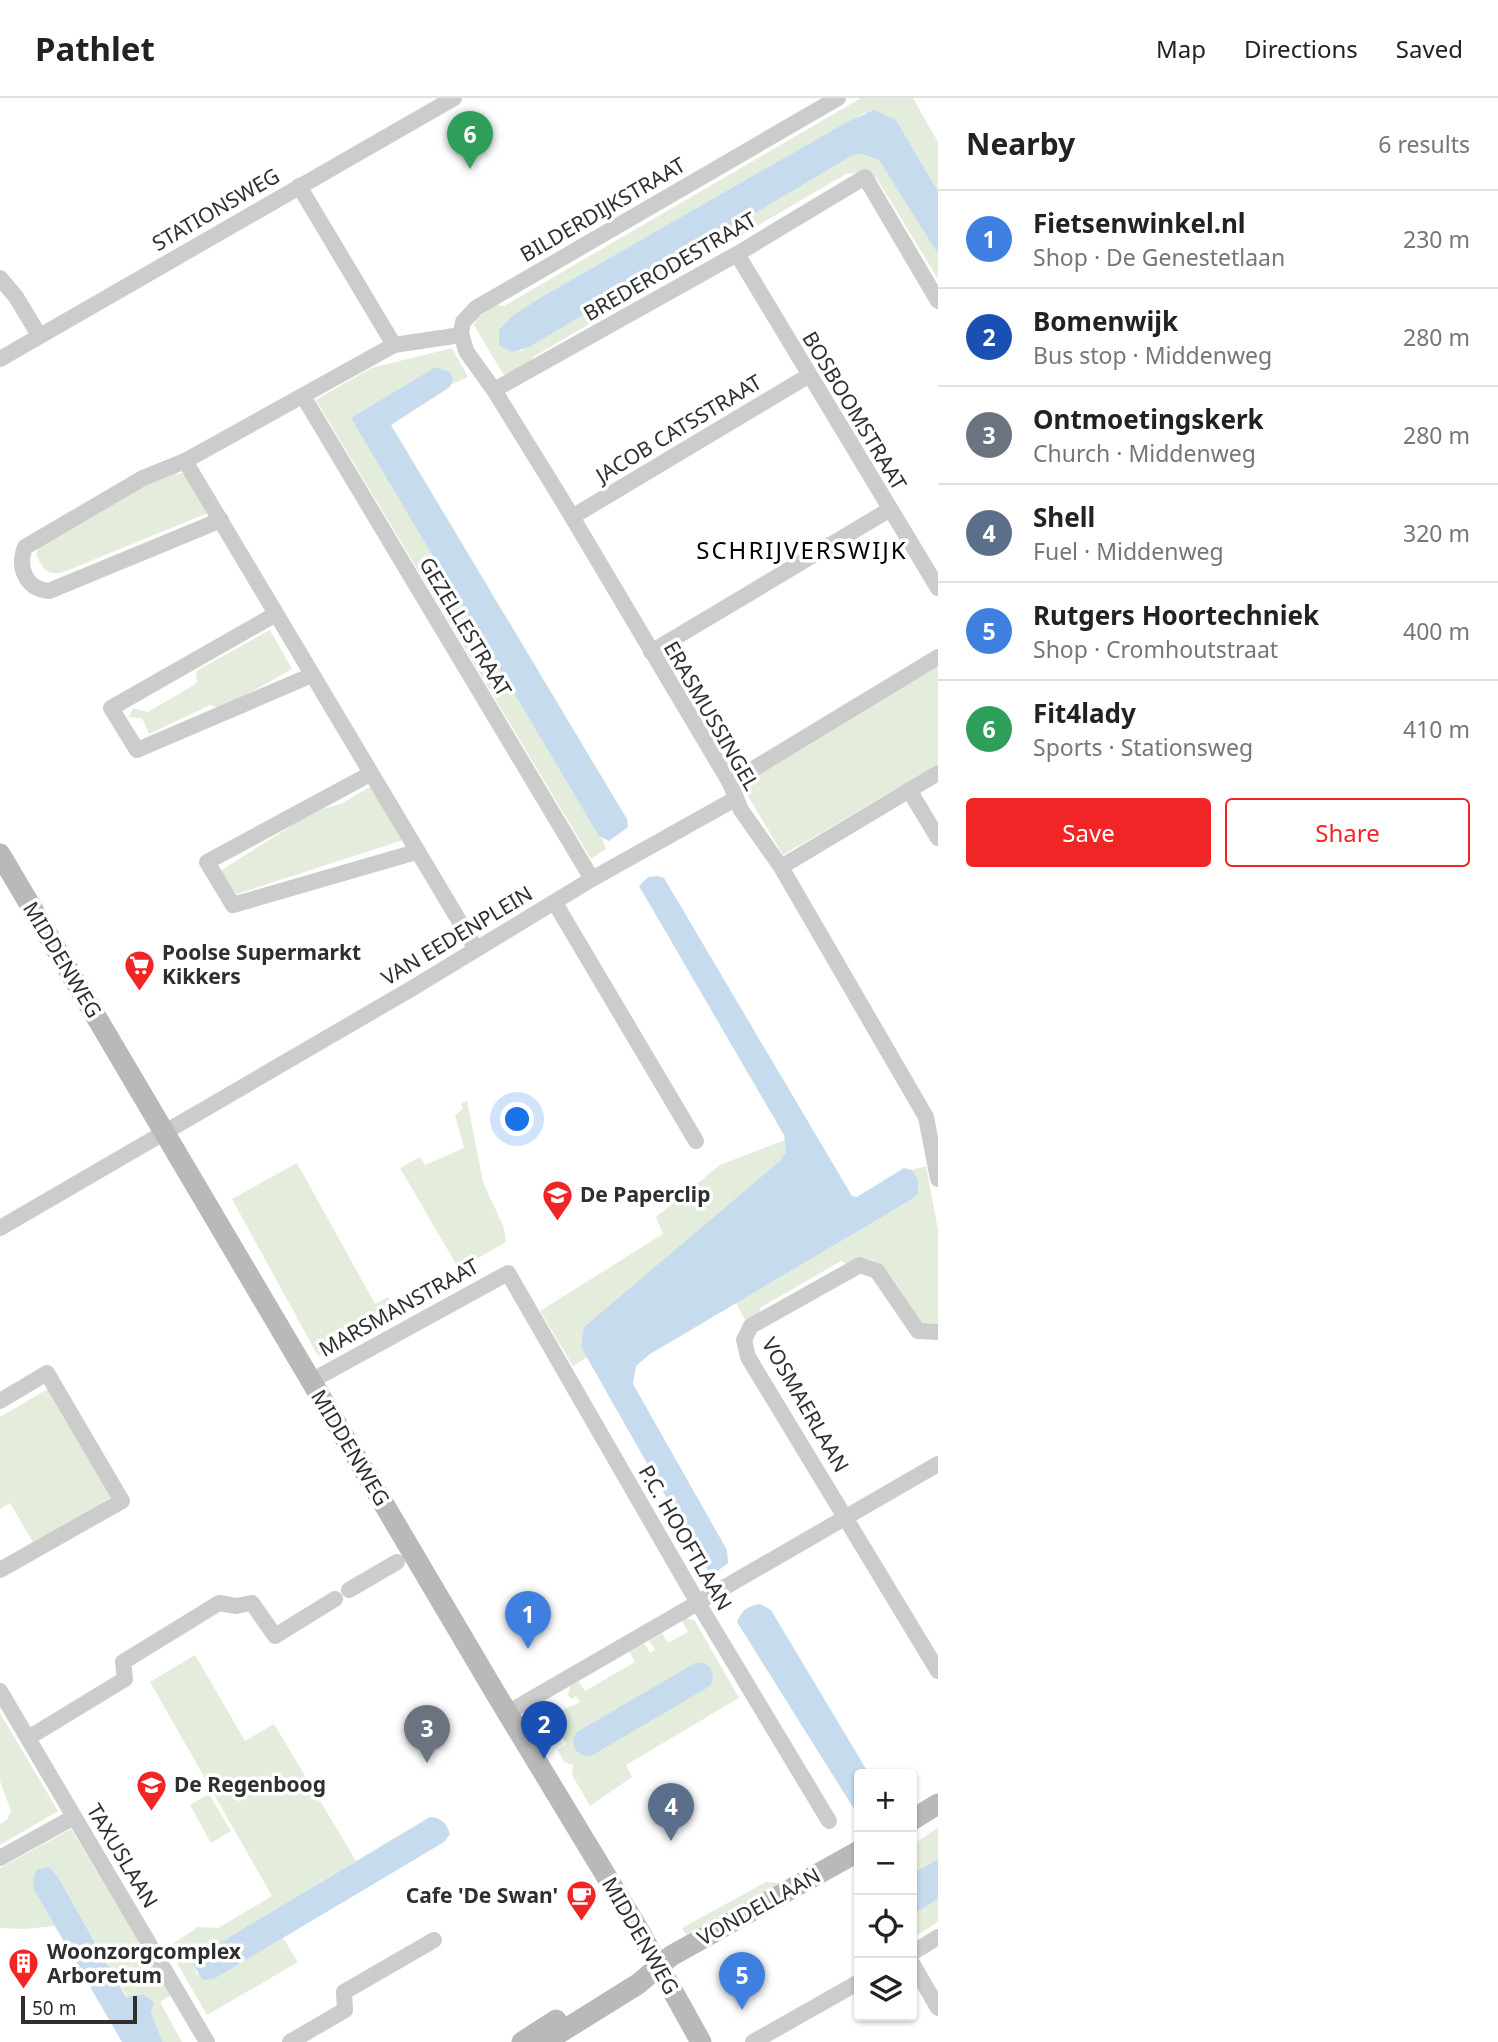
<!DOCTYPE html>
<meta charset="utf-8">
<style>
body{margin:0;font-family:"Noto Sans",sans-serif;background:#f6f6f6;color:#222}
.controls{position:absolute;right:21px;bottom:21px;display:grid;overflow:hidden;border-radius:7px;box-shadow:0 2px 5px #0004}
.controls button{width:63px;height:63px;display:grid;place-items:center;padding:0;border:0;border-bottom:2px solid #e0e0e0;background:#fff;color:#222;font:35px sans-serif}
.scale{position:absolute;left:21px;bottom:18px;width:116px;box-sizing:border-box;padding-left:7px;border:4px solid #2f2f2f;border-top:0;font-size:19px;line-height:24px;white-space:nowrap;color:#2f2f2f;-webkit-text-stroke:5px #fff;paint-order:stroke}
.you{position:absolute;left:518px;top:1022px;width:24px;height:24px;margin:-18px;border:5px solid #fff;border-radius:50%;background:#1a73e8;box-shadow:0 0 0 10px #1a73e833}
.badge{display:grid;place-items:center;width:46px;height:46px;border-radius:50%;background:#f12526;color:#fff;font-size:23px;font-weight:700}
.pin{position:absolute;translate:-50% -58px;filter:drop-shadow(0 2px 4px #0008)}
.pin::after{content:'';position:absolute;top:37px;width:24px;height:21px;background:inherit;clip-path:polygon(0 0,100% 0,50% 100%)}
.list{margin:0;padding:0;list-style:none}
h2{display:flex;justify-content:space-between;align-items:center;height:91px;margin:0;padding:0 28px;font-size:30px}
h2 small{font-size:23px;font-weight:400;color:#767676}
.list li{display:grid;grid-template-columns:46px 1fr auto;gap:21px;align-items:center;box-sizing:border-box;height:98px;padding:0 28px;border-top:2px solid #e0e0e0}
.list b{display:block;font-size:26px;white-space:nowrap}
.list p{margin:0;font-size:23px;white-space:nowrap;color:#767676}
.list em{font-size:23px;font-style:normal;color:#767676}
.actions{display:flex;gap:14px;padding:21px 28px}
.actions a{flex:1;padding:16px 0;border:2px solid #f12526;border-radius:7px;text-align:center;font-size:24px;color:#f12526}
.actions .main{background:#f12526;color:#fff}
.icon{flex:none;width:38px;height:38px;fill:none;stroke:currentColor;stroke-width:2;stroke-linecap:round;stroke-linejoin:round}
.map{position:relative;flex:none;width:938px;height:1944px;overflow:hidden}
header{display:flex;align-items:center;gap:42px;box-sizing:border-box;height:98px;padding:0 35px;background:#fff;border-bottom:2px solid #e0e0e0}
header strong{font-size:33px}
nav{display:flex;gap:38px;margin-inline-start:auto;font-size:24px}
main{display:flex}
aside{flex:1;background:#fff}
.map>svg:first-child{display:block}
.green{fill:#e4eddb}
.water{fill:#c6dcee}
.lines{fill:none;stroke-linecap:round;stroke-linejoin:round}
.street{stroke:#ccc;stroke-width:16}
.secondary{stroke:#b9b9b9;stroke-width:21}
.labels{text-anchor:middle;stroke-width:7;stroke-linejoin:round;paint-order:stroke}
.street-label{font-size:21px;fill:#2f2f2f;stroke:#fff}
.poi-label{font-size:21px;font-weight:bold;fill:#2f2f2f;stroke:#fff;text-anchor:start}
.quarter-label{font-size:24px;letter-spacing:2px;fill:#000;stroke:#fff}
</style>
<header>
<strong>Pathlet</strong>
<nav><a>Map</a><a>Directions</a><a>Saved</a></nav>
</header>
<main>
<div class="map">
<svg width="938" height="1944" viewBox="0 0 938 1944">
<rect width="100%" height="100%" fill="#fff"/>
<g class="green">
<path d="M 861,0 L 913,0 L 938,44 L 938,93 L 896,22 L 864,15 L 543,198 L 519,254 L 853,57 L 860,56 L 879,62 L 896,85 L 938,156 L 938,181 L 877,81 L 861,74 L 846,76 L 533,259 L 532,264 L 507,277 L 503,276 L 474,227 L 477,220 L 496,207 L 504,208 Z"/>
<path d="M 452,250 L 468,279 L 450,287 L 453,281 L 352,320 L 603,743 L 606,751 L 591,761 L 316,302 L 371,270 Z"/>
<path d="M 184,375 L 208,415 L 61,475 C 45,477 43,470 36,457 L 39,449 L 137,392 L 169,377 Z"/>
<path d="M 270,532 L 292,571 L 221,611 L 210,607 L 149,636 L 142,620 L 129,619 L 133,610 L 148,614 L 197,585 L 196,573 Z"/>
<path d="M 938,568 L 938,666 L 783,757 L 741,686 Z"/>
<path d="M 371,688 L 403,742 L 237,796 L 220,773 L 315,713 L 341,706 Z"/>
<path d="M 467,1002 L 483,1084 L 504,1130 L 506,1144 L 459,1171 L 400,1070 L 420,1059 L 425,1067 L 464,1050 L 455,1017 L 463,1011 L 461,1006 Z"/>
<path d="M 785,1042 L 786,1055 L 780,1063 L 581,1249 L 587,1259 L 573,1268 L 540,1213 L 663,1136 L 656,1119 L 720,1067 Z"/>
<path d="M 297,1065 L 375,1206 L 388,1199 L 396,1214 L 318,1258 L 232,1101 Z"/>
<path d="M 926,1068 L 938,1132 L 938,1229 L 920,1228 C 910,1210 889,1165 868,1161 C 860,1159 853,1163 846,1166 L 841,1163 L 760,1210 L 759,1218 L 747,1225 L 736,1205 L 909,1103 L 918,1081 L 912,1072 Z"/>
<path d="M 51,1289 L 113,1398 L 34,1446 L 10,1405 L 0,1411 L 0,1319 Z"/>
<path d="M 684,1519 L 695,1523 L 739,1600 L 626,1667 L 632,1679 L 590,1708 L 572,1677 L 573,1667 L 564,1664 L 558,1652 L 567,1646 L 555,1627 L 563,1622 L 558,1614 L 580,1604 L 576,1598 L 571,1601 L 568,1597 L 571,1584 L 577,1581 L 585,1593 L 635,1564 L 629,1553 L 644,1545 L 650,1555 L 655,1552 L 649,1542 L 662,1535 L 668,1545 L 688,1534 L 682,1523 Z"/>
<path d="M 195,1557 L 245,1643 L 274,1626 L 356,1763 L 196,1859 L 193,1867 L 197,1876 L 214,1881 L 283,1840 L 298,1864 L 207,1917 L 168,1849 L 198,1829 L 218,1830 L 272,1798 L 150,1584 Z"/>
<path d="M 0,1615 L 58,1713 L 0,1747 L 0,1726 L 7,1722 L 11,1713 L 0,1683 Z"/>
<path d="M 209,1696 L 231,1733 L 211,1745 L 190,1707 Z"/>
<path d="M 938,1730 L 938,1761 L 912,1776 L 912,1747 Z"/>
<path d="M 71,1731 L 171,1897 L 160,1904 L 182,1944 L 163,1944 L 151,1915 L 154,1904 L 143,1896 L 127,1899 L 57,1777 L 49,1769 L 38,1771 L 33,1790 L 55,1828 L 25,1831 L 0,1830 L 0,1770 Z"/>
<path d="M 766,1784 L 780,1785 L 686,1837 L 682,1830 Z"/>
<path d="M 938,1801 L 938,1824 L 912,1840 L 912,1817 Z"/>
</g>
<g class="water">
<path d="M 874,12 L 896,22 L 938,93 L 938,156 L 879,62 L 861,56 L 853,57 L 529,249 L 512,254 L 499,248 L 499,232 L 511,219 L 543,198 L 849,23 Z"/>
<path d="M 436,269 L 450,274 L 453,281 L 450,289 L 391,327 L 627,721 L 628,729 L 609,743 L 599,738 L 351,320 Z"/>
<path d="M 657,778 L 664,780 L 852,1098 L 857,1099 L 904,1070 L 912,1072 L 918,1081 L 918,1096 L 909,1103 L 650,1256 L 636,1268 L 633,1286 L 727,1452 L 728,1465 L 711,1478 L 581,1249 L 584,1229 L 780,1063 L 786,1054 L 784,1037 L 639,788 L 648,779 Z"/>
<path d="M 760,1506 L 771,1512 L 869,1676 L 859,1676 L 859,1708 L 854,1711 L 737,1524 C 742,1512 747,1508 760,1506 Z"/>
<path d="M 695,1565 C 710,1563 717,1575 710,1588 L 591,1658 C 576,1659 568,1646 577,1634 Z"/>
<path d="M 430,1719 C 442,1720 446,1725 450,1736 L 444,1744 L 214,1881 L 203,1882 L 193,1867 L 196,1859 Z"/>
<path d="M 938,1761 L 938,1801 L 912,1817 L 912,1776 Z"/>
<path d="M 49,1769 L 57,1777 L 126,1899 L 143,1896 L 154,1904 L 151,1915 L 163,1944 L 122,1944 L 33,1790 L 34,1777 L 38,1771 Z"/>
</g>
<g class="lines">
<g class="street">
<path d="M 838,0 L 476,210 L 463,224 L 461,234 L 466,253 L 494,292 L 562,402 L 730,685 L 741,712 L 781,769 L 926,1019 L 938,1081"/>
<path d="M 299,88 L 394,247"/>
<path d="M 737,156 L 938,490"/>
<path d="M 0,180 L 16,199 L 39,237"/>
<path d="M 0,261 L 454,0"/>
<path d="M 494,292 L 737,156 L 865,79 L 938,203"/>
<path d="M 303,298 L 592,781"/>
<path d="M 185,363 L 476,851"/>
<path d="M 572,419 L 808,278"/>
<path d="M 221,422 L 49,493 C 26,491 17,470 25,449 L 143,380 L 185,363 L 394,247 L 461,237"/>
<path d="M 276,516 L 111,610 L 137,652 L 312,577"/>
<path d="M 651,554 L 889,412"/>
<path d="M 370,676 L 207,764 L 233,807 L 416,754"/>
<path d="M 730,685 L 938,559"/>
<path d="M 909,692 L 938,740"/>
<path d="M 781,769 L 938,675"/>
<path d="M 555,805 L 696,1043"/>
<path d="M 0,1130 L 411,891 L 592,781 L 735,701"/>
<path d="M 938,1234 L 918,1233 L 877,1173 L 860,1167 L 751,1228 L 744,1242 L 748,1259 L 938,1573"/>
<path d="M 311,1283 L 508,1175 L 698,1505 L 829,1723"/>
<path d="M 0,1303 L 47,1275 L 122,1403 L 0,1472"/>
<path d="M 349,1492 L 397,1464"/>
<path d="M 0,1593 L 207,1944"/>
<path d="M 507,1615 L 938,1366"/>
<path d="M 28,1640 L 125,1581 L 123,1564 L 219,1505 L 236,1508 L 252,1505 L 275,1538 L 335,1501"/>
<path d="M 0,1760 L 74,1719"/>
<path d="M 912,1855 L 938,1839"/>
<path d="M 912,1865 L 938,1910"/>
<path d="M 290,1944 L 345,1912 L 344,1894 L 434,1842"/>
<path d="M 753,1944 L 859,1884"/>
</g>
<g class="secondary">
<path d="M 0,756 L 493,1591 L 637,1829 L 701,1944"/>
<path d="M 912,1722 L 938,1706"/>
<path d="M 522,1944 L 556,1922"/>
<path d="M 545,1944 L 638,1886 L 671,1858 L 859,1753"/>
</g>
</g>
<defs>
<symbol id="supermarket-pin" viewBox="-11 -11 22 30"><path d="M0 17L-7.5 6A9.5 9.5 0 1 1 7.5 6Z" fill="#f12526" stroke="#fff"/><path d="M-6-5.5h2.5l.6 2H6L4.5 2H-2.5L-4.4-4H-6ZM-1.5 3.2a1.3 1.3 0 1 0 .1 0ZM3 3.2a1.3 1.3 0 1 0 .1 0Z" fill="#fff"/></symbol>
<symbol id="school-pin" viewBox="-11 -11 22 30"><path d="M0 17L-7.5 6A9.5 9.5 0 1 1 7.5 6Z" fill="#f12526" stroke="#fff"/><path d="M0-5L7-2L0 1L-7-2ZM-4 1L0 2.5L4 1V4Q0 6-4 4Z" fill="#fff"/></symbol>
<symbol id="cafe-pin" viewBox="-11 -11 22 30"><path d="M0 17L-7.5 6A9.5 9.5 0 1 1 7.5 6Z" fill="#f12526" stroke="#fff"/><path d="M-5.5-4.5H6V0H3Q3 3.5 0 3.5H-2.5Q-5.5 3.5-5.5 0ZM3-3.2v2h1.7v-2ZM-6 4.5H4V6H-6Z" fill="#fff"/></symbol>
<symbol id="building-pin" viewBox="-11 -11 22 30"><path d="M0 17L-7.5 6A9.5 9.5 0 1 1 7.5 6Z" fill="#f12526" stroke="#fff"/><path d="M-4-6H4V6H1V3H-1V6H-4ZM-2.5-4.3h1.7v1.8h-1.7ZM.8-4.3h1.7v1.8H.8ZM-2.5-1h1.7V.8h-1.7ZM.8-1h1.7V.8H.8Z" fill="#fff"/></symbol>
</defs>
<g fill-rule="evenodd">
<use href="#supermarket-pin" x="122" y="850" width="35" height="47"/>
<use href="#school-pin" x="540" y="1080" width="35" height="47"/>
<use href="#school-pin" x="134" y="1670" width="35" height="47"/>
<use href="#cafe-pin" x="564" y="1780" width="35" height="47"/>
<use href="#building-pin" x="6" y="1848" width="35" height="47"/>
</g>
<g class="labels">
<g class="street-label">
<text transform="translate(216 112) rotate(-30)" y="7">STATIONSWEG</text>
<text transform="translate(603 112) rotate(-30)" y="7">BILDERDIJKSTRAAT</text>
<text transform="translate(670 169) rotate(-30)" y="7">BREDERODESTRAAT</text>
<text transform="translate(854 313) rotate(59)" y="7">BOSBOOMSTRAAT</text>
<text transform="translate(679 331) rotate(-31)" y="7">JACOB CATSSTRAAT</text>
<text transform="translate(465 529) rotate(59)" y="7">GEZELLESTRAAT</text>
<text transform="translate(711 618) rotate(60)" y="7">ERASMUSSINGEL</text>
<text transform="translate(457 838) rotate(-31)" y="7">VAN EEDENPLEIN</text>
<text transform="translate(62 862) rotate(59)" y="7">MIDDENWEG</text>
<text transform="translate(399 1210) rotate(-29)" y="7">MARSMANSTRAAT</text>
<text transform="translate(805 1307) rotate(60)" y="7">VOSMAERLAAN</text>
<text transform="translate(350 1350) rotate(59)" y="7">MIDDENWEG</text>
<text transform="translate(685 1440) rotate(60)" y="7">P.C. HOOFTLAAN</text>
<text transform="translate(122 1758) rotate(59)" y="7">TAXUSLAAN</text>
<text transform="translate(759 1809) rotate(-29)" y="7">VONDELLAAN</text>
<text transform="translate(640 1838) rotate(60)" y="7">MIDDENWEG</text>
</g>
<g class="poi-label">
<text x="162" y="862">Poolse Supermarkt<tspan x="162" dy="24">Kikkers</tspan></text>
<text x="580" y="1104">De Paperclip</text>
<text x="174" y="1694">De Regenboog</text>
<text x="558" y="1805" text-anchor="end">Cafe 'De Swan'</text>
<text x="47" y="1861">Woonzorgcomplex<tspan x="47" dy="24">Arboretum</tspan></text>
</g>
<g class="quarter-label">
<text x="802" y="461">SCHRIJVERSWIJK</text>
</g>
</g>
</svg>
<div class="controls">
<button>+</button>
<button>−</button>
<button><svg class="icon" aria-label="locate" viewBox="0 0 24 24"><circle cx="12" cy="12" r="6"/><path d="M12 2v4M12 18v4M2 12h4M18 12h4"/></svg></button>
<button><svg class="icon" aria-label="layers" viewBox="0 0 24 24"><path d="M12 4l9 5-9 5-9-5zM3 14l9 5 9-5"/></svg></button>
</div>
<div class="scale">50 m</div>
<div class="you"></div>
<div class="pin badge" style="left:528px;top:1551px;background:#3f7fe0">1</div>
<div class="pin badge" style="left:544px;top:1661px;background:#1a4fb4">2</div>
<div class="pin badge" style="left:427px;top:1665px;background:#6b7280">3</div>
<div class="pin badge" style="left:671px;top:1743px;background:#5c6f8a">4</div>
<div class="pin badge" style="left:742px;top:1912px;background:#3f7fe0">5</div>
<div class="pin badge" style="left:470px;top:71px;background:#2e9e5b">6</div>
</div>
<aside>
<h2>Nearby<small>6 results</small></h2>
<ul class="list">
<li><span class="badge" style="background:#3f7fe0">1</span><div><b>Fietsenwinkel.nl</b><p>Shop · De Genestetlaan</p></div><em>230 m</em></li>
<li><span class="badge" style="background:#1a4fb4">2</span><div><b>Bomenwijk</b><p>Bus stop · Middenweg</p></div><em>280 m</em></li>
<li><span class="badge" style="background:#6b7280">3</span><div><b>Ontmoetingskerk</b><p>Church · Middenweg</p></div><em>280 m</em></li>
<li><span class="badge" style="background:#5c6f8a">4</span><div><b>Shell</b><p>Fuel · Middenweg</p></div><em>320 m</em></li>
<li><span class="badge" style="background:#3f7fe0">5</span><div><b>Rutgers Hoortechniek</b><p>Shop · Cromhoutstraat</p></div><em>400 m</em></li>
<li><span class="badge" style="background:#2e9e5b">6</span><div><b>Fit4lady</b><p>Sports · Stationsweg</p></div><em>410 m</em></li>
</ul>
<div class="actions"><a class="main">Save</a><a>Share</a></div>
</aside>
</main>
